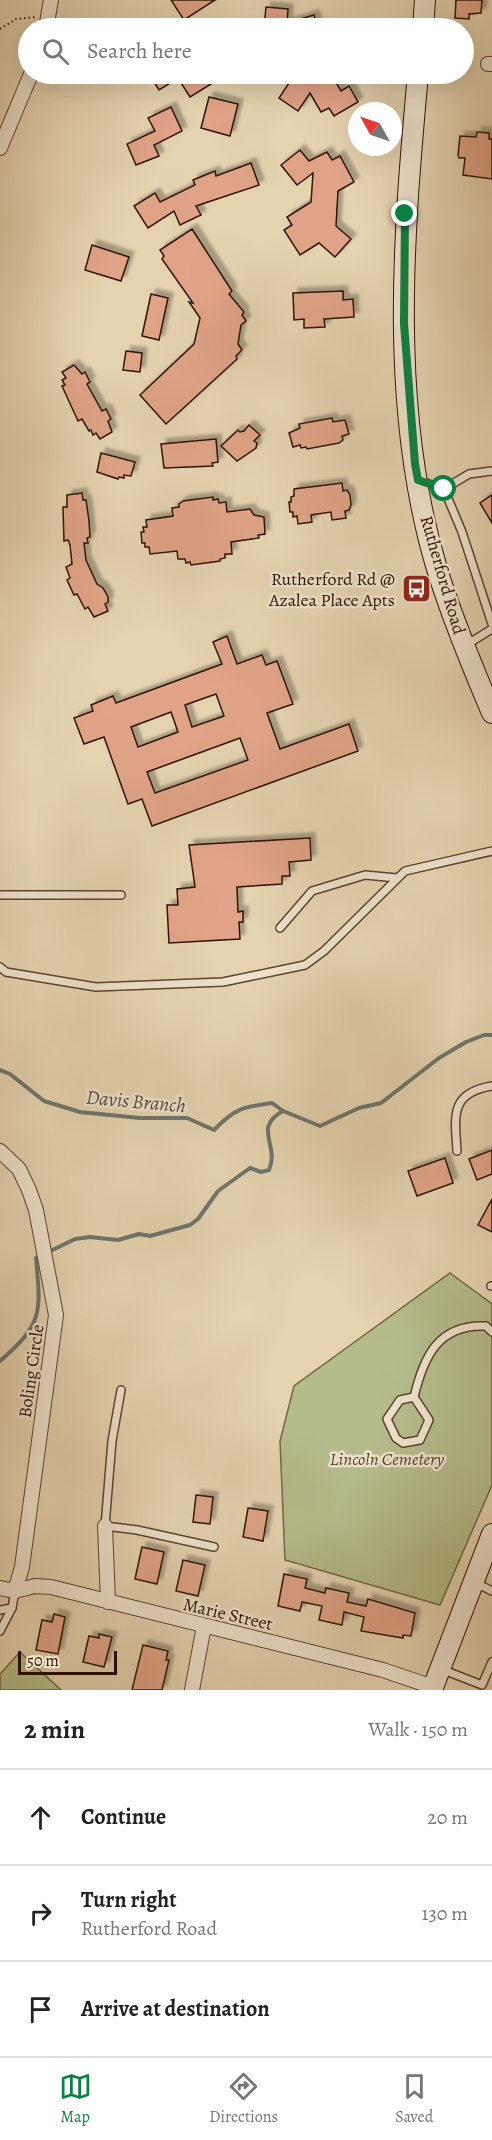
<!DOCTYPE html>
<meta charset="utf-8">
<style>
body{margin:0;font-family:Alegreya,serif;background:#f2f2f2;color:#222}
.compass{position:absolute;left:348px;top:102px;width:54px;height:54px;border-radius:50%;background:#fff;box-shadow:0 6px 24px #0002;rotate:310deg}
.scale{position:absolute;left:18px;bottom:15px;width:99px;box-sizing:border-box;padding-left:6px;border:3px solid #2e1302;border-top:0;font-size:16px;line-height:21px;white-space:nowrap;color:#2e1302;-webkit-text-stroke:4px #eee2cc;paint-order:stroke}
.stop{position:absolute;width:18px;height:18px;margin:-14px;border:4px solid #0b8043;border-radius:50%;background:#fff}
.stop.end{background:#0b8043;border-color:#fff;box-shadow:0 2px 6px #0008}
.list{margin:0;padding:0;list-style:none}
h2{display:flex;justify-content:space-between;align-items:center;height:78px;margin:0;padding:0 24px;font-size:26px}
h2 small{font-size:20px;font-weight:400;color:#767676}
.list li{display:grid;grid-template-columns:39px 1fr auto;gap:18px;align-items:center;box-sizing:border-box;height:96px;padding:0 24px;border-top:2px solid #e0e0e0}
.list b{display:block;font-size:22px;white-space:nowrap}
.list p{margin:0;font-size:20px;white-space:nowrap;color:#767676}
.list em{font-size:20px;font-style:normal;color:#767676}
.icon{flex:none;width:33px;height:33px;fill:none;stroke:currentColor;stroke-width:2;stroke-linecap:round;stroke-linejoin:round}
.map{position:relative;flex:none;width:492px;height:1690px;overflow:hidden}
.search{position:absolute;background:#fff;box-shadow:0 6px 24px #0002;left:18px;right:18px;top:18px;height:66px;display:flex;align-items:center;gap:15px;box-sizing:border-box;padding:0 21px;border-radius:33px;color:#767676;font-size:22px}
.sheet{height:366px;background:#fff}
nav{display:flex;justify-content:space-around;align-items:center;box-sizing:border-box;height:84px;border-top:2px solid #e0e0e0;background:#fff;font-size:16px;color:#767676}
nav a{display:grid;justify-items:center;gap:3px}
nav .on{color:#0b8043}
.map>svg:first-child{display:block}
.green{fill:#b5bc8b;stroke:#726846;stroke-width:1.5}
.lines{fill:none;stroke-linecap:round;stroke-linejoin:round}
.stream{stroke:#6e756d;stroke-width:4}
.building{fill:#e0a387;stroke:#2e1302;stroke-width:1.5;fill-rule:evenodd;filter:url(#shadow)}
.lane-casing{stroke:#5c432e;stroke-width:10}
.street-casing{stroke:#5c432e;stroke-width:16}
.secondary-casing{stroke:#2e1302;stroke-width:22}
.path{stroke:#2e1302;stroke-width:2;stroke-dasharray:1.5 3;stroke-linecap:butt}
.lane{stroke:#eee2cc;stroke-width:7}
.street{stroke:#eee2cc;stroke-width:14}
.secondary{stroke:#eee2cc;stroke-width:20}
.route{stroke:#0b8043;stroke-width:8}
.labels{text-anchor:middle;stroke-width:5;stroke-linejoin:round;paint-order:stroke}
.street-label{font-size:18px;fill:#2e1302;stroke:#eee2cc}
.poi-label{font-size:18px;fill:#2e1302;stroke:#eee2cc;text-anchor:end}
.park-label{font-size:18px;font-style:italic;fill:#56462b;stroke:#eee2cc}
.water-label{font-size:20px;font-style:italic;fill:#534c41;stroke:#eee2cc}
</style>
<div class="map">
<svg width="492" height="1690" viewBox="0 0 492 1690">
<defs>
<filter id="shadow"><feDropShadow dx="5" dy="-5" stdDeviation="1.5" flood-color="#0004"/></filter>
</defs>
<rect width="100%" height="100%" fill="#e5d3b0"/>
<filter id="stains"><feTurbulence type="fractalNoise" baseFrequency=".00333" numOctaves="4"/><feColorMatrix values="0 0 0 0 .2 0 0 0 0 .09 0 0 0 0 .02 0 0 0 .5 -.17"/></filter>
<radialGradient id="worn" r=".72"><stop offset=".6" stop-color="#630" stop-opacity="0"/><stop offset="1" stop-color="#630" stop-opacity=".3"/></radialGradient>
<g class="green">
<path d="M 450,1273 L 492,1304 L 492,1485 L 440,1605 L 285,1560 L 280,1441 L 294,1386 Z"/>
<path d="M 20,1652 L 61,1690 L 0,1690 L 0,1674 Z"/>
</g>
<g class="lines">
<g class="stream">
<path d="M 0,1070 L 10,1074 L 44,1101 L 80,1112 L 140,1118 L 187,1118 L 214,1130 C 235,1108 243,1107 272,1103 L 283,1111 L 320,1126 L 359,1108 L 381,1103 L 439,1058 L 466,1042 L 484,1035 L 492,1035"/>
<path d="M 0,1361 C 43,1324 41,1313 36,1258 L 75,1239 L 90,1237 L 118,1240 L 139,1234 L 150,1236 L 190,1225 L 198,1219 L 218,1191 L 250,1168 L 261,1172 L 269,1170 C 280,1145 252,1128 283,1111"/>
</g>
</g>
<g class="building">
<path d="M 171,0 L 215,0 L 184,20 Z"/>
<path d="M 456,0 L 482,0 L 481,13 L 469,14 L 469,19 L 455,18 Z"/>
<path d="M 266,7 L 288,9 L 287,23 L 314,15 L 318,28 L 264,28 Z"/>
<path d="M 149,74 L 204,74 L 211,84 L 190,97 L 178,78 L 159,90 Z"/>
<path d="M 295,74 L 331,74 L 341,91 L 349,86 L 358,102 L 334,116 L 329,108 L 321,112 L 310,93 L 298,111 L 279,98 Z"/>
<path d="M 209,97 L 238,104 L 230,136 L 201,128 Z"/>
<path d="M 171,107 L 182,131 L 154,145 L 159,156 L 136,165 L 127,144 L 155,131 L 148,118 Z"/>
<path d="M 477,132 L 489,133 L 489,139 L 492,139 L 492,179 L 463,175 L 465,158 L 459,158 L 458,155 L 460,136 L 476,137 Z"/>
<path d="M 300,150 L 309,161 L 327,152 L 332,160 L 340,156 L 354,182 L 338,191 L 336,226 L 351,239 L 335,257 L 319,243 L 300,255 L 284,230 L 292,225 L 287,217 L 311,202 L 313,173 L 297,185 L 281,165 Z"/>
<path d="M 251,163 L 259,185 L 196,206 L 201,215 L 180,225 L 174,211 L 148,228 L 134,206 L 155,193 L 160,202 L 195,185 L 193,180 L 215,171 L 216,176 Z"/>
<path d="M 192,229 L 232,291 L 229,294 L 244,312 L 242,315 L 246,321 L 241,325 L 238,344 L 242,350 L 236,356 L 237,359 L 166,424 L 140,395 L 194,344 L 200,318 L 189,302 L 193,303 L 162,259 L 164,256 L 160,250 Z"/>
<path d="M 92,245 L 129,257 L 121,281 L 85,270 Z"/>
<path d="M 343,291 L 343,300 L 353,299 L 354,317 L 324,319 L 325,327 L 304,328 L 304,319 L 294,320 L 293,293 Z"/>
<path d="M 151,294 L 168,298 L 159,340 L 142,336 Z"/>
<path d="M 126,351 L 142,353 L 140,372 L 123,370 Z"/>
<path d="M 74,365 L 82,374 L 85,372 L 90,382 L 87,384 L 102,411 L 106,409 L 111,419 L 108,421 L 112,432 L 100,439 L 96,433 L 93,435 L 91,430 L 89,431 L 82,419 L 78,421 L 62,386 L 65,385 L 62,380 L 66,378 L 62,372 Z"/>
<path d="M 332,418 L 333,422 L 345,420 L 349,434 L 342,436 L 343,440 L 339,443 L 307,449 L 306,447 L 301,448 L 300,445 L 293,447 L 289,433 L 300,428 L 299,424 Z"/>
<path d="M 249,425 L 260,435 L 254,441 L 257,443 L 256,448 L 237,461 L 221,446 L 238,430 L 240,432 L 244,431 Z"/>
<path d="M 216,439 L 218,462 L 212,463 L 213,466 L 164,468 L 161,444 Z"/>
<path d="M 101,453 L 135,462 L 131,476 L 124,475 L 124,478 L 119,477 L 118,479 L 97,472 Z"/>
<path d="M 342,483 L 343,491 L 347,490 L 350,495 L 351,505 L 349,510 L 345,511 L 346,518 L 332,520 L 331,512 L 311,515 L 312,522 L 298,524 L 297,516 L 293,517 L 293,512 L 290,512 L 289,502 L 291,502 L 291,497 L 294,496 L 294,489 Z"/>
<path d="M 82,493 L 83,500 L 86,500 L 89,521 L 90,537 L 87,538 L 88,543 L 84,543 L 86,560 L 97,584 L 103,588 L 108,597 L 108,602 L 105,604 L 108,611 L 94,617 L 88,607 L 85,609 L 77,594 L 74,595 L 67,580 L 70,578 L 66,567 L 72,564 L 70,545 L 68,540 L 64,541 L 63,507 L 67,507 L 67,495 Z"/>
<path d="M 492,495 L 492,523 L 480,503 Z"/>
<path d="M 213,497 L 213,500 L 218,499 L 219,503 L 226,502 L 227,512 L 250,509 L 254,515 L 264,517 L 265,534 L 258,535 L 259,538 L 231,542 L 232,554 L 225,554 L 225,558 L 220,559 L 220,561 L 191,565 L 190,562 L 186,563 L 185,559 L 178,559 L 177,551 L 150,554 L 149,547 L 145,547 L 145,543 L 142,543 L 141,532 L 144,532 L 143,527 L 147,527 L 146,520 L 173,516 L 172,508 L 179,507 L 179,504 L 183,501 Z"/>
<path d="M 227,636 L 237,664 L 262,655 L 266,665 L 277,661 L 293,704 L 267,713 L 280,749 L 349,724 L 358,751 L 152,826 L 142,799 L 128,804 L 104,737 L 84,744 L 74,718 L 93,711 L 91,705 L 113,696 L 116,703 L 222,664 L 213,642 ZM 216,694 L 224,716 L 192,727 L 185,705 ZM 171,712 L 178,732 L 138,747 L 131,727 ZM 240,738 L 248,760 L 155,793 L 147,772 Z"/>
<path d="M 310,838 L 311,860 L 289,862 L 290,876 L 282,876 L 282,884 L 237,887 L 238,912 L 243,911 L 243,922 L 239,922 L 240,939 L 169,943 L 167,905 L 178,905 L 177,889 L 195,887 L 189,845 Z"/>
<path d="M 492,1150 L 492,1174 L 477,1180 L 469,1159 Z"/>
<path d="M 445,1158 L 453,1183 L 417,1196 L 408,1171 Z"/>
<path d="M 492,1199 L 492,1232 L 478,1225 Z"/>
<path d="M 196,1495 L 213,1497 L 210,1524 L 193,1522 Z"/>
<path d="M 248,1508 L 268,1511 L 263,1541 L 243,1537 Z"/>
<path d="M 142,1547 L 164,1552 L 157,1584 L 135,1579 Z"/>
<path d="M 183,1560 L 205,1565 L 198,1596 L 176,1591 Z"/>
<path d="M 284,1574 L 307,1579 L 305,1588 L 325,1593 L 326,1588 L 349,1593 L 347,1602 L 366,1606 L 368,1599 L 415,1613 L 411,1636 L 403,1635 L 403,1638 L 361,1631 L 364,1617 L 344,1612 L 342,1625 L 319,1620 L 322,1606 L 302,1602 L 300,1611 L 278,1606 Z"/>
<path d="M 54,1614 L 65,1617 L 58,1654 L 36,1650 L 42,1620 L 52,1622 Z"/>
<path d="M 99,1634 L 112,1637 L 104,1667 L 83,1662 L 89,1636 L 99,1638 Z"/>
<path d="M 143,1645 L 168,1651 L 166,1660 L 169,1660 L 162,1690 L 132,1690 Z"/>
</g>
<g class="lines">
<defs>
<g id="lane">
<path d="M 420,481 L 444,489 L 462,532 L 492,624"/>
<path d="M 444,489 L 469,474 L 492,471"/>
<path d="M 466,645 L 492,629"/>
<path d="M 0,895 L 121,895"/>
<path d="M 280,928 L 312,891 L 365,875 L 397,878"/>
<path d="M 0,967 L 6,972 L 96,987 L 223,982 L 305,965 L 324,951 L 405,871 L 492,851"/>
<path d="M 457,1151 C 455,1117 449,1093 492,1086"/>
<path d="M 491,1286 L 492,1286"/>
<path d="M 121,1390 L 112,1441 L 105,1526 L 137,1530 L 214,1547"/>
<path d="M 414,1397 L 429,1420 L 420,1440 L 403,1443 L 396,1438 L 387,1419 L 400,1400 Z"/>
<path d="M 414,1397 C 424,1355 439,1324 486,1326 L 492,1332"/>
<path d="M 476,1583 L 492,1591"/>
<path d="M 0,1610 L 12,1608"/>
<path d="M 0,1631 L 12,1608 L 15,1591"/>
<path d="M 441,1669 L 482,1685 L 492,1662"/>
</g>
<g id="street">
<path d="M 46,28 L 51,0"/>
<path d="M 488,64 L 492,64"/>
<path d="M 0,148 L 31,74"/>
<path d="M 0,1151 L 19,1169 L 29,1190 L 36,1210 L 56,1315 L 22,1567 L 15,1591 L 0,1588"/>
<path d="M 105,1526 L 108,1602"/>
<path d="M 15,1591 L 35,1586 L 51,1587 L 383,1670 L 433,1687"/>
<path d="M 192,1690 L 204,1626"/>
</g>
<g id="secondary">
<path d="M 423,28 L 425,0"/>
<path d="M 418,74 C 403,238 389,409 437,569 C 452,618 472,666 492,713"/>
<path d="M 432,1690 L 492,1534"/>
</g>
</defs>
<use href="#lane" class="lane-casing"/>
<use href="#street" class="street-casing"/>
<use href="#secondary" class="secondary-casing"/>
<path class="path" d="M 0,29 L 16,19 L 36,17"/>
<use href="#lane" class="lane"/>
<use href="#street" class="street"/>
<use href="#secondary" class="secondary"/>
</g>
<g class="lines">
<path class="route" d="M 405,214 L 404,324 L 415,464 L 418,480 L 444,489"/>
</g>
<defs>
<symbol id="bus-square" viewBox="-11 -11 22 22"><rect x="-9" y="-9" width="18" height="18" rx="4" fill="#8f2418" stroke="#eee2cc"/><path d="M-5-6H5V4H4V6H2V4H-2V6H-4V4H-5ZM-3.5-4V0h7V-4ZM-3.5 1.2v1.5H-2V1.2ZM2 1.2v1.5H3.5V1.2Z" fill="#fff"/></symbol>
</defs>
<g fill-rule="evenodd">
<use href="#bus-square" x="400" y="572" width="33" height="33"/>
</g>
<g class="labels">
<g class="street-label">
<text transform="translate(443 575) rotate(74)" y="6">Rutherford Road</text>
<text transform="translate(31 1371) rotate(-82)" y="6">Boling Circle</text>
<text transform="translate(228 1614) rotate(13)" y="6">Marie Street</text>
</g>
<g class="poi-label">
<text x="395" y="585">Rutherford Rd @<tspan x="395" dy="21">Azalea Place Apts</tspan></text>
</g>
<g class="park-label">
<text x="387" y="1465">Lincoln Cemetery</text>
</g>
<g class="water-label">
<text transform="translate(136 1101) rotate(5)" y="7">Davis Branch</text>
</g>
</g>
<rect width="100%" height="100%" filter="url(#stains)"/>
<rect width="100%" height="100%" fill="url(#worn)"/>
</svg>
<svg class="compass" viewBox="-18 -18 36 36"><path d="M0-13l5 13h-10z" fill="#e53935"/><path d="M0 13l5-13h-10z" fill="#767676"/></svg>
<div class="scale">50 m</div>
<div class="stop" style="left:444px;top:489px"></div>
<div class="stop end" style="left:405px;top:214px"></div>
<div class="search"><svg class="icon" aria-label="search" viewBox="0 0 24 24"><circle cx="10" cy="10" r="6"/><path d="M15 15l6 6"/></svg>Search here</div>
</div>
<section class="sheet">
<h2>2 min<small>Walk · 150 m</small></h2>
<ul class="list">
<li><svg class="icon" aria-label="ahead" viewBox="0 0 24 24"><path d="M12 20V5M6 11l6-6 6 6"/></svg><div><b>Continue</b></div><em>20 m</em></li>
<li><svg class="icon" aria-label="right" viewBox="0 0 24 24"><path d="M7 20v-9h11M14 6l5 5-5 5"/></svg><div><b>Turn right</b><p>Rutherford Road</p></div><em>130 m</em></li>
<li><svg class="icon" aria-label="arrive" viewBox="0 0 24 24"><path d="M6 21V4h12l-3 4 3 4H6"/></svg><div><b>Arrive at destination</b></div></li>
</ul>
</section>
<nav>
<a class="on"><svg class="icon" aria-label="map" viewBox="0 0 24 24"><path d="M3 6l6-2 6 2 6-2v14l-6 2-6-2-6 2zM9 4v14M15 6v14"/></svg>Map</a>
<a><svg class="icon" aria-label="directions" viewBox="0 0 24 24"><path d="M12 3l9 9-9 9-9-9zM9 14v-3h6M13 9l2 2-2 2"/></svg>Directions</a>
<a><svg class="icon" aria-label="saved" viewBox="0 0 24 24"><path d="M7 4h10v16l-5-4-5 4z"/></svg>Saved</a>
</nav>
